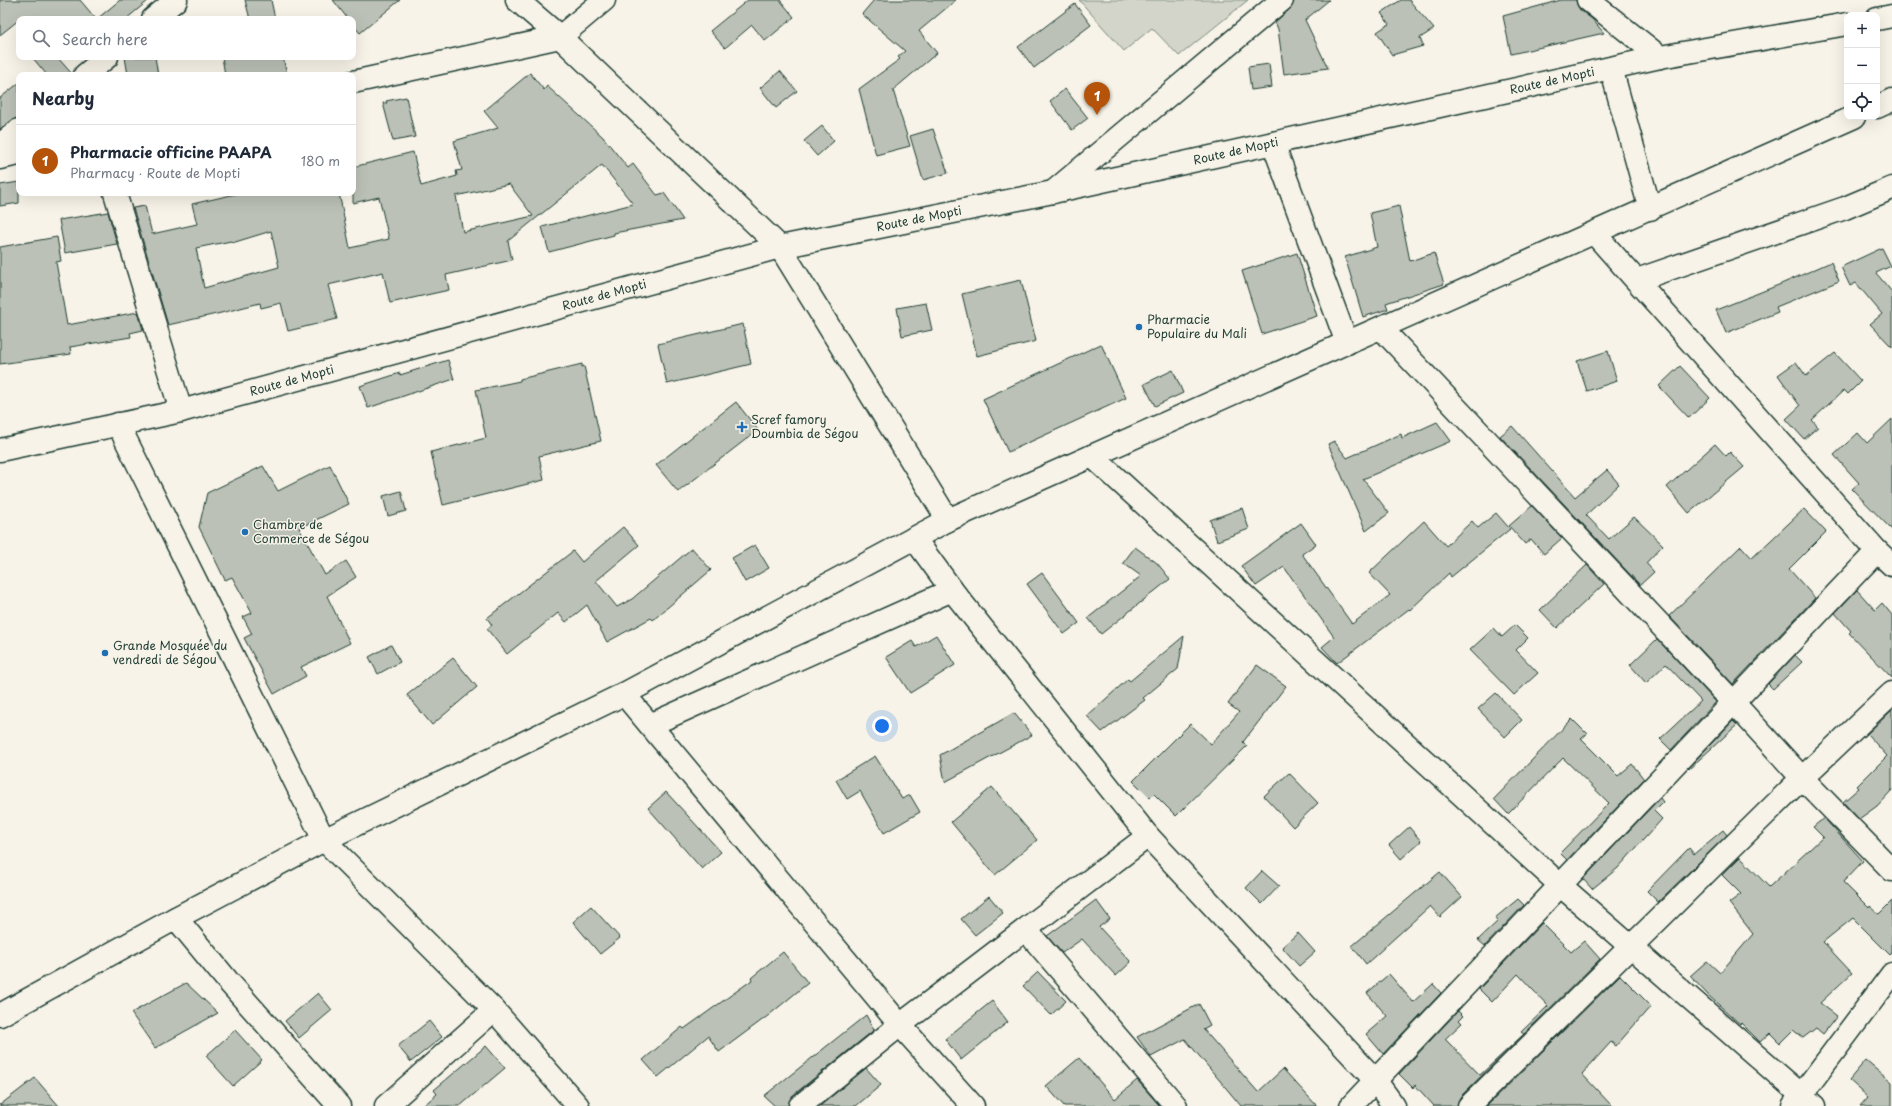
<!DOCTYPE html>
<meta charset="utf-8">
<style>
body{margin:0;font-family:"Playpen Sans",sans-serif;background:#f6f6f7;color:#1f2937}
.controls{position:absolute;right:12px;top:12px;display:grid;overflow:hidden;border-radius:8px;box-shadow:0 4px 16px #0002}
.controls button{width:36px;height:36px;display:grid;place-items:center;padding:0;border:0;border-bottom:1px solid #e0e1e3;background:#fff;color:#1f2937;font:20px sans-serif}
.you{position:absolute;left:882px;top:726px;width:14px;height:14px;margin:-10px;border:3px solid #fff;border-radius:50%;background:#1a73e8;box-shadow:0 0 0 6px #1a73e833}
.badge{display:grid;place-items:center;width:26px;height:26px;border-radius:50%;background:#b45309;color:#fff;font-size:13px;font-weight:700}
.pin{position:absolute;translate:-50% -33px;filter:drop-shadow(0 1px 2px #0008)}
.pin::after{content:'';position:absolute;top:21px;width:14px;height:12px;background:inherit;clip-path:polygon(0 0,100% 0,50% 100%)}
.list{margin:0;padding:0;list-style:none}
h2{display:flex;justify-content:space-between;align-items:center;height:52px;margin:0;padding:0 16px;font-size:17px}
h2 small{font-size:13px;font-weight:400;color:#747a83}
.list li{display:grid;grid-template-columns:26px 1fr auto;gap:12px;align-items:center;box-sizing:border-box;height:72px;padding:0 16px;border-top:1px solid #e0e1e3}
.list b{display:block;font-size:15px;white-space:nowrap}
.list p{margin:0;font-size:13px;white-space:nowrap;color:#747a83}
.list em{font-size:13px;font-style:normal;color:#747a83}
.icon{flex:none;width:22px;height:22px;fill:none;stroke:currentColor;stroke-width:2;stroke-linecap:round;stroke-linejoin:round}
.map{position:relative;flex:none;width:1892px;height:1106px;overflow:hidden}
.search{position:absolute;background:#fff;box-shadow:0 4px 16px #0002;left:16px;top:16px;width:340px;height:44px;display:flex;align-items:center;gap:10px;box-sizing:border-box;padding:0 14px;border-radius:8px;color:#747a83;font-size:15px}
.panel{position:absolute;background:#fff;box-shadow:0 4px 16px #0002;left:16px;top:72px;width:340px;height:124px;border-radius:8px}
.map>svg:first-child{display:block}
.green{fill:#d3d5ca;stroke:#79897f}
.building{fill:#bbc1b6;stroke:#1f3d34;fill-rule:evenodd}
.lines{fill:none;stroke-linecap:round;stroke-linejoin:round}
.street-casing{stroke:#1f3d34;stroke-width:25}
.secondary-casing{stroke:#1f3d34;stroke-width:25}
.highway-casing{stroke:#1f3d34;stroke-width:25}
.street{stroke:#f7f3e8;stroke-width:22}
.secondary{stroke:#f7f3e8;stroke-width:22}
.highway{stroke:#f7f3e8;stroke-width:22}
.poi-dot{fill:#1f6fb2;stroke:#f7f3e8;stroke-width:1.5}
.labels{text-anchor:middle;stroke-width:3;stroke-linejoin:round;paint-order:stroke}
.street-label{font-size:12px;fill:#1f3d34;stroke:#f7f3e8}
.poi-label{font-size:12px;fill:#1f3d34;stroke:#f7f3e8;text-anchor:start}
</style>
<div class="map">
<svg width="1892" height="1106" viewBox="0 0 1892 1106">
<rect width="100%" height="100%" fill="#f7f3e8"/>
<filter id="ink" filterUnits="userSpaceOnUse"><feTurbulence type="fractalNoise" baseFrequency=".025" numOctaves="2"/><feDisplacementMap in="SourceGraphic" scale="8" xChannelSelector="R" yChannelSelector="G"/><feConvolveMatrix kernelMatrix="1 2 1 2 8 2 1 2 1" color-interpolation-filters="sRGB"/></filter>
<g filter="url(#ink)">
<path class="green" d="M 1079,0 L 1248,0 L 1179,56 L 1152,28 L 1124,51 Z"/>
<g class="building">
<path d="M 0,0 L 80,0 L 96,19 L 28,19 L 25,15 L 0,35 Z"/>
<path d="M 120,0 L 149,0 L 126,19 L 97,19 Z"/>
<path d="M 245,0 L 271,0 L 275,19 L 250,19 Z"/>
<path d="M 333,0 L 400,0 L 360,33 L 353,25 L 353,19 L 348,19 Z"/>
<path d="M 748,0 L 780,0 L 794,17 L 765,41 L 752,25 L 725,48 L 710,31 Z"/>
<path d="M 874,0 L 956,0 L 919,31 L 937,53 L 893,90 L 910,146 L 876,155 L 859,89 L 900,59 L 898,57 L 905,51 L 862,14 Z"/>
<path d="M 1294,0 L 1329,0 L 1305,20 L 1328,68 L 1284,74 L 1278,29 L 1275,22 L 1290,9 Z"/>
<path d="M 1401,0 L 1409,0 L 1434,29 L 1420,38 L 1423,46 L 1392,55 L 1377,32 L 1389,24 L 1381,13 Z"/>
<path d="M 1561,0 L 1576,0 L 1580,10 L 1592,19 L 1604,33 L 1511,54 L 1503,16 Z"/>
<path d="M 1075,4 L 1091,25 L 1034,68 L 1018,47 Z"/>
<path d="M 32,57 L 57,57 L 73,75 L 47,75 Z"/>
<path d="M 125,57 L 155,57 L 158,75 L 128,75 Z"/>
<path d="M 222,57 L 283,57 L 287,75 L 225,75 Z"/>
<path d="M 1269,64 L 1272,87 L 1251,90 L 1248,67 Z"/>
<path d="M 780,71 L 797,91 L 776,108 L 760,88 Z"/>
<path d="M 530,73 L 544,90 L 547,86 L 603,137 L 628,168 L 633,164 L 657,195 L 664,193 L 683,220 L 614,233 L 614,235 L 549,252 L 542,227 L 633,204 L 602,165 L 508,241 L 512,260 L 446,275 L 449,290 L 390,303 L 383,272 L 328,285 L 337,319 L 288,331 L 281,303 L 261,308 L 260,303 L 221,313 L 168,325 L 133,208 L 145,206 L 152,234 L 197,224 L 192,204 L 240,193 L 339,193 L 350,248 L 389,239 L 379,197 L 353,203 L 353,167 L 413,152 L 421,186 L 457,176 L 456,171 L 462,170 L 454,141 L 498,128 L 484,111 ZM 509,184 L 533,216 L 463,232 L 456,196 ZM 271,231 L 279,267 L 204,288 L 196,248 L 231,241 L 232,243 Z"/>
<path d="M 19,83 L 19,116 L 0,129 L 0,98 Z"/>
<path d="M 1065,89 L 1088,118 L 1072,130 L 1050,101 Z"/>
<path d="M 406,97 L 415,137 L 393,141 L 383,103 L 387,103 L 386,101 Z"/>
<path d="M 822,126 L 834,141 L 817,156 L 804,141 Z"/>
<path d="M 933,129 L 948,173 L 923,180 L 910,136 Z"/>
<path d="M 19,182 L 19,203 L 0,206 L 0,185 Z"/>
<path d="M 1399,206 L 1410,261 L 1434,253 L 1444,284 L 1386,303 L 1388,309 L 1363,317 L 1345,257 L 1377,247 L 1370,213 Z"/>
<path d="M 108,212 L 117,244 L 65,253 L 59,220 Z"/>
<path d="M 57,237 L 61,261 L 56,262 L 67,325 L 138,312 L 143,330 L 130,333 L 131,337 L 70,347 L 71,354 L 0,364 L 0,247 Z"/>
<path d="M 1882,248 L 1891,266 L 1876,273 L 1892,292 L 1892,347 L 1870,324 L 1882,314 L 1856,283 L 1850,286 L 1841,267 Z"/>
<path d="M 1297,253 L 1317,316 L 1262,334 L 1242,271 Z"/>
<path d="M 1831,262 L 1839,281 L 1776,307 L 1778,312 L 1726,333 L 1716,310 L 1781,284 Z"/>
<path d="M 1021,280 L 1036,341 L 977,356 L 962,294 Z"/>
<path d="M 926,303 L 932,330 L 902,336 L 897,308 Z"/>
<path d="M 743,324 L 751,364 L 667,384 L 658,344 Z"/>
<path d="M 1101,344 L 1126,398 L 1008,452 L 983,399 Z"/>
<path d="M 1608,351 L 1617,381 L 1587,391 L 1577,361 Z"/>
<path d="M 1835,353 L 1861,381 L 1848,394 L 1844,390 L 1812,420 L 1818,427 L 1804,439 L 1786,419 L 1800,406 L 1778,375 L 1796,362 L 1806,376 Z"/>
<path d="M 448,360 L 454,379 L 368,408 L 360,386 L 400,373 L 400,375 Z"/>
<path d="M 582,364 L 582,367 L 584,366 L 601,441 L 539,456 L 544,480 L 443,505 L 431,452 L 486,438 L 476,390 L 520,381 L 520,379 Z"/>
<path d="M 1680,366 L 1710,398 L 1689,418 L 1659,386 Z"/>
<path d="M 1173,370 L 1183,393 L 1155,406 L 1144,384 Z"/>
<path d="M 736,402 L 758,430 L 678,492 L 656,465 Z"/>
<path d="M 1892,419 L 1892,530 L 1852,489 L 1859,483 L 1834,455 L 1858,433 L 1867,443 Z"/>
<path d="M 1437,422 L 1451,441 L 1363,479 L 1389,513 L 1366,531 L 1328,444 L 1334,441 L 1347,458 L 1401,434 L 1402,438 Z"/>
<path d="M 1512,426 L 1575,497 L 1607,470 L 1619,484 L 1586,515 L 1609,539 L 1634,517 L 1663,545 L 1646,563 L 1654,572 L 1640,585 L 1500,436 Z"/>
<path d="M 1715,444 L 1726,456 L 1730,452 L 1744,467 L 1689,513 L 1667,487 Z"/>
<path d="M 330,465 L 349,504 L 299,528 L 325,575 L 346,561 L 356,577 L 327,596 L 350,643 L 301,667 L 306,676 L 274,694 L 244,638 L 252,634 L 243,617 L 252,613 L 232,577 L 225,580 L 199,527 L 207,493 L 263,466 L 278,491 Z"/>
<path d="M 401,491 L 406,511 L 388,516 L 383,496 Z"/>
<path d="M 1532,506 L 1562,538 L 1544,554 L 1531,539 L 1525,544 L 1509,526 Z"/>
<path d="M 1242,508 L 1249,529 L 1217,541 L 1210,520 Z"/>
<path d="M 1804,509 L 1826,532 L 1789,569 L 1815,598 L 1733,684 L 1669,616 L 1741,546 L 1752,558 Z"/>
<path d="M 1496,513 L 1510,529 L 1451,577 L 1449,573 L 1410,610 L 1409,609 L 1337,663 L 1322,647 L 1334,637 L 1284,567 L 1256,586 L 1241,566 L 1301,523 L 1316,544 L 1302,554 L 1352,624 L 1390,595 L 1369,573 L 1424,521 L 1446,546 L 1472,521 L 1478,528 Z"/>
<path d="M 623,527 L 639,545 L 596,581 L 617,607 L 632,599 L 692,548 L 711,570 L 653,620 L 651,618 L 607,642 L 587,605 L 566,622 L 558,613 L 507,654 L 487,629 L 492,625 L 487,618 L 573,551 L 582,562 Z"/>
<path d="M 755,545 L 769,568 L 745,582 L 732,558 Z"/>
<path d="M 1135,547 L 1157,563 L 1170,579 L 1101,634 L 1088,618 L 1141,576 L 1123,563 Z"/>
<path d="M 1587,565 L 1604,584 L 1557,628 L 1540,610 Z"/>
<path d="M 1042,573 L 1079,623 L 1064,634 L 1027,584 Z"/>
<path d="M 1857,590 L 1875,610 L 1882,603 L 1892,615 L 1892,678 L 1849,633 L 1851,631 L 1835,613 Z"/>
<path d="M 1515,625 L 1528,638 L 1516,650 L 1538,673 L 1514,695 L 1470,650 L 1494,628 L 1502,637 Z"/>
<path d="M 936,635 L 955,665 L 910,693 L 886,657 L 912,641 L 916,647 Z"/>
<path d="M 1184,636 L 1178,669 L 1143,698 L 1145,700 L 1102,732 L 1087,716 L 1128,679 L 1130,681 Z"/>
<path d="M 1657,639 L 1716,702 L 1671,750 L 1660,739 L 1701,701 L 1666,664 L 1646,683 L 1630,665 Z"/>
<path d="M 391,645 L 400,662 L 378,674 L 369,657 Z"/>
<path d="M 1795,655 L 1802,662 L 1773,689 L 1768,684 Z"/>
<path d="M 453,658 L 477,687 L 432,725 L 407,695 Z"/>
<path d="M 1257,665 L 1286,686 L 1243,742 L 1247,746 L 1176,816 L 1154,794 L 1150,798 L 1133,781 L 1190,724 L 1211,744 L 1239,712 L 1228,704 Z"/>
<path d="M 1496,693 L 1522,720 L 1505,737 L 1478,709 Z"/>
<path d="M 1892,710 L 1892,790 L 1877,806 L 1859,819 L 1843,802 L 1859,788 L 1857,786 L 1887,756 L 1867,734 Z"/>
<path d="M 1014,713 L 1032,735 L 945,782 L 940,755 Z"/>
<path d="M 1572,719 L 1587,734 L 1581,739 L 1618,776 L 1632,764 L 1644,779 L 1567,860 L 1560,853 L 1609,803 L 1563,758 L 1508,814 L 1494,799 Z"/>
<path d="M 1733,721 L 1737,725 L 1689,769 L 1688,768 Z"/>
<path d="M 875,756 L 902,799 L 910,795 L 920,812 L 884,833 L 860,791 L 847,799 L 836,780 Z"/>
<path d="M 1289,773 L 1318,803 L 1293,827 L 1264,796 Z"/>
<path d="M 992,787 L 1037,840 L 995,875 L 951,822 Z"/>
<path d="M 666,792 L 721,852 L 702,869 L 648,808 Z"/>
<path d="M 1660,798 L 1663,802 L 1654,811 L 1662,819 L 1618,868 L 1592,889 L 1583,879 Z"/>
<path d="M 1824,818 L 1863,861 L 1843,882 L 1869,908 L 1870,906 L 1879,914 L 1892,901 L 1892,953 L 1890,955 L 1853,918 L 1823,942 L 1852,973 L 1820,1003 L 1837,1016 L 1823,1034 L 1816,1028 L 1803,1038 L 1793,1030 L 1780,1043 L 1770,1033 L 1760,1042 L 1741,1023 L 1740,1024 L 1709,996 L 1690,976 L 1707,961 L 1720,973 L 1753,934 L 1729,903 L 1741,894 L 1722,875 L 1740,857 L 1769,887 L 1823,837 L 1813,827 Z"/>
<path d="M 1409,827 L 1421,841 L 1401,859 L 1389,845 Z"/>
<path d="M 1723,830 L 1727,835 L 1658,902 L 1647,891 L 1689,848 L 1694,854 Z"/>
<path d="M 1262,871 L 1279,886 L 1262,904 L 1246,888 Z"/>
<path d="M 1440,872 L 1462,897 L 1440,917 L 1430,906 L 1366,964 L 1352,946 Z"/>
<path d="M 989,896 L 1003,913 L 975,935 L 961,919 Z"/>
<path d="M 1518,899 L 1524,905 L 1485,946 L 1478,940 L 1498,921 L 1495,918 Z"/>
<path d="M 1096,900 L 1110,919 L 1099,927 L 1131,962 L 1116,976 L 1082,939 L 1062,953 L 1047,936 Z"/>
<path d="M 591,906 L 620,938 L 600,954 L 573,922 Z"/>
<path d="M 1542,923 L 1571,952 L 1584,941 L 1600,959 L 1460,1097 L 1457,1106 L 1434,1106 L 1415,1085 L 1413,1088 L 1399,1074 L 1458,1011 L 1463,1016 L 1459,1020 L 1462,1023 L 1445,1039 L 1480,1075 L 1524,1034 L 1521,1032 L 1548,1006 L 1518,974 L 1492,1002 L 1479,989 Z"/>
<path d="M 1298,933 L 1315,952 L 1299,966 L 1282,947 Z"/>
<path d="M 783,952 L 808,983 L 769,1015 L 719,1052 L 708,1036 L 658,1077 L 643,1060 L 682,1027 L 684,1029 L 752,980 L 751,978 Z"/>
<path d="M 1038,972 L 1066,1001 L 1051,1015 L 1023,986 Z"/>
<path d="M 1389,974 L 1413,1002 L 1433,984 L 1441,993 L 1383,1054 L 1366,1034 L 1387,1016 L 1367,993 Z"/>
<path d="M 1620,975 L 1651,1006 L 1616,1046 L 1611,1042 L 1582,1074 L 1612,1106 L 1487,1106 Z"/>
<path d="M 186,983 L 218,1013 L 155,1048 L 131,1013 Z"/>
<path d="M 318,993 L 332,1010 L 299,1038 L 285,1021 Z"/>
<path d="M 992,1001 L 1008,1022 L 961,1060 L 945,1039 Z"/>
<path d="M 1199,1004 L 1210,1025 L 1203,1029 L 1258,1092 L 1283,1069 L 1317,1106 L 1241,1106 L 1185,1039 L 1151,1057 L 1137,1037 Z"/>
<path d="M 866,1015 L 874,1030 L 792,1096 L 788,1106 L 775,1106 L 764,1096 Z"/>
<path d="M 429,1021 L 442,1037 L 411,1062 L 398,1046 Z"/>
<path d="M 235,1030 L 262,1060 L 233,1086 L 206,1056 Z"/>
<path d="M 486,1046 L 505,1068 L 460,1106 L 423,1106 L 437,1094 L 434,1090 Z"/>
<path d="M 1079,1058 L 1115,1099 L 1137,1080 L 1160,1106 L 1064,1106 L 1046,1086 Z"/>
<path d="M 1866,1060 L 1892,1082 L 1892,1106 L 1860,1106 L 1868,1097 L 1849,1080 Z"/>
<path d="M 866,1068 L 881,1085 L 856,1106 L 820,1106 Z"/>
<path d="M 35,1078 L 59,1106 L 0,1106 L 0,1105 Z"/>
</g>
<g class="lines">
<defs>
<g id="street">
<path d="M 1588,0 L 1660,57"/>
<path d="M 153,19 L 176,0"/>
<path d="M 1611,68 L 1650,209"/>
<path d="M 85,75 L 107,57"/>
<path d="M 353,82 L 560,37 L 604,0"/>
<path d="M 1877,107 L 1892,100"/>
<path d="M 1273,143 L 1347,343"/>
<path d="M 0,145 L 19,130"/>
<path d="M 0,158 L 19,154"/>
<path d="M 1053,192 L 1282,0"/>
<path d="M 115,193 L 181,411"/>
<path d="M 1595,234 L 1877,551 L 1892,565"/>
<path d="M 780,247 L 948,520"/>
<path d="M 1637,280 L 1845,208 L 1892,188"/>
<path d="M 1381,328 L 1733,702 L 1802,778 L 1892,870"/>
<path d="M 118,424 L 324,840 L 494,1010 L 578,1106"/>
<path d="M 1092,456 L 1560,885 L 1814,1106"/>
<path d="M 914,538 L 952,590 L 1148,836 L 1375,1080 L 1394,1106"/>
<path d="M 624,694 L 900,1025 L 973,1106"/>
<path d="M 650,725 L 952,590"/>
<path d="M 176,918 L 227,980 L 339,1106"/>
<path d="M 1026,930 L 1176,1106"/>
<path d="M 0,1015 L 176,918 L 324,840 L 624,694 L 948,520 L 1854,117"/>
<path d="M 386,1106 L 494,1010"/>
<path d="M 800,1106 L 900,1025 L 1148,836"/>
<path d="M 1351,1106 L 1877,551"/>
<path d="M 1469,1106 L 1802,778 L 1892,693"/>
<path d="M 1793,1106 L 1892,974"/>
</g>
<path id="secondary" d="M 517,0 L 560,37 L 780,247"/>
<g id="highway">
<path d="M 1877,19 L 1892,16"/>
<path id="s1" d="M 0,450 L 181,411 L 780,247 L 1053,192 L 1660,57 L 1847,24"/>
</g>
</defs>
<use href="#street" class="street-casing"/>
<use href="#secondary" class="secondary-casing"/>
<use href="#highway" class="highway-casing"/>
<use href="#street" class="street"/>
<use href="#secondary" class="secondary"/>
<use href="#highway" class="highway"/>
</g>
</g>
<g class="poi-dot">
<circle cx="1139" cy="327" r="4"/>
<path d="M740 421h4v4h4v4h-4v4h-4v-4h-4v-4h4z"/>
<circle cx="245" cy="532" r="4"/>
<circle cx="105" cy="653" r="4"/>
</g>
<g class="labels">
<g class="street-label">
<text dy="4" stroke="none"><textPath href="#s1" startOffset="1596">Route de Mopti</textPath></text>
<text dy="4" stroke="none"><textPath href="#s1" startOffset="1272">Route de Mopti</textPath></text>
<text dy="4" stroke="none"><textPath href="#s1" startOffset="948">Route de Mopti</textPath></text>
<text dy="4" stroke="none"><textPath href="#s1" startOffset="624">Route de Mopti</textPath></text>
<text dy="4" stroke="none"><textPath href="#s1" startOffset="300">Route de Mopti</textPath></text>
</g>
<g class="poi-label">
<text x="1147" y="324">Pharmacie<tspan x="1147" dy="14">Populaire du Mali</tspan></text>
<text x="751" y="424">Scref famory<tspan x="751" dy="14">Doumbia de Ségou</tspan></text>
<text x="253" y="529">Chambre de<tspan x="253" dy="14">Commerce de Ségou</tspan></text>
<text x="113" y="650">Grande Mosquée du<tspan x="113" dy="14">vendredi de Ségou</tspan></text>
</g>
</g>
</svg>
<div class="controls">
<button>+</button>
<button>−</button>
<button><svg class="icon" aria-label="locate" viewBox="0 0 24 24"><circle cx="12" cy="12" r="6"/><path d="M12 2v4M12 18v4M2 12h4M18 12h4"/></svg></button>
</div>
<div class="you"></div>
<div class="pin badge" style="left:1097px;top:115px">1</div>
<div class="search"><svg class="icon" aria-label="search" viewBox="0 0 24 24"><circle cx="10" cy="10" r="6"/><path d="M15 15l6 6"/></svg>Search here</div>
<section class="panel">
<h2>Nearby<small></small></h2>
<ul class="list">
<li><span class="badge">1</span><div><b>Pharmacie officine PAAPA</b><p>Pharmacy · Route de Mopti</p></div><em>180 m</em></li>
</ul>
</section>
</div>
